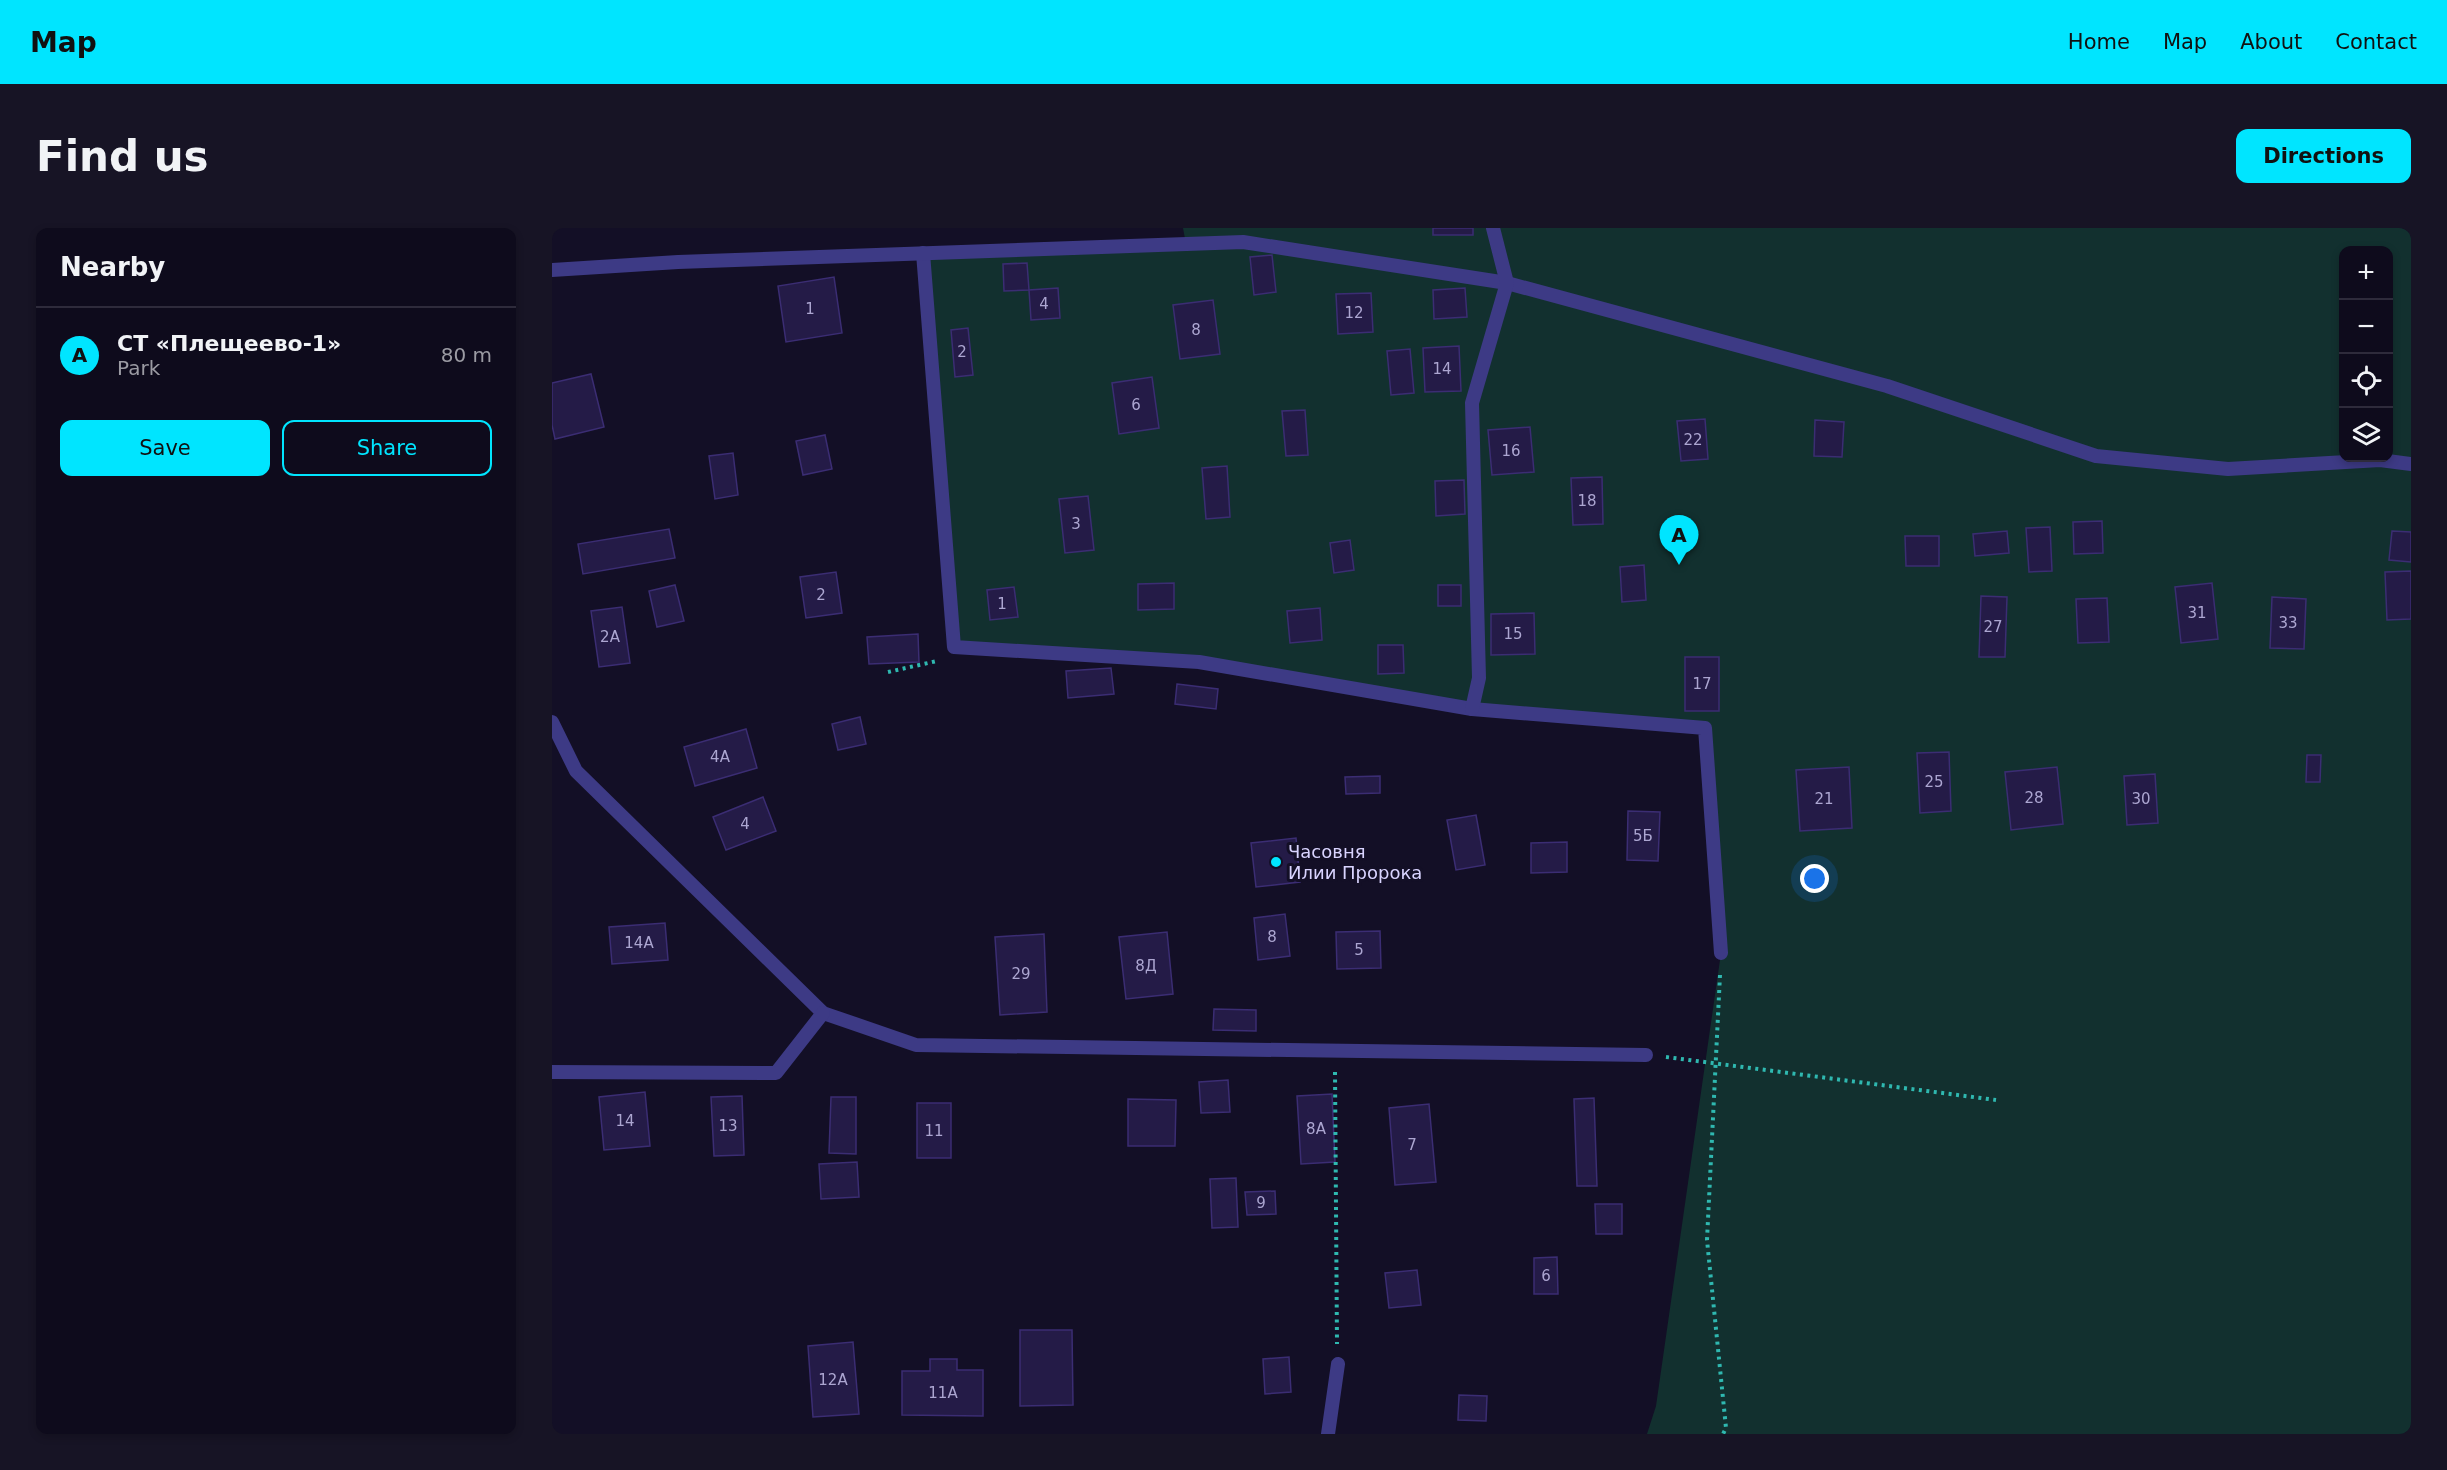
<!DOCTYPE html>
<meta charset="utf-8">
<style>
body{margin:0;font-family:"DejaVu Sans",sans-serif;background:#171425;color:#f1f3f6}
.controls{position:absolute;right:18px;top:18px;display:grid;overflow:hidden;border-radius:12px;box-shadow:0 3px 9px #0003}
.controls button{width:54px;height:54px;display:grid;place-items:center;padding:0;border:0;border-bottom:2px solid #2e2b3b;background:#0e0b1c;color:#f1f3f6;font:30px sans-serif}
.you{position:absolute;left:1263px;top:651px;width:21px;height:21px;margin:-15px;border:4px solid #fff;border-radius:50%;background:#1a73e8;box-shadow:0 0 0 9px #1a73e833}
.badge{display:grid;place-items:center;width:39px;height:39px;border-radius:50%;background:#00e5ff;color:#111;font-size:20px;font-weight:700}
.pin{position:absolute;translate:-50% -50px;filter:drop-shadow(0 2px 3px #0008)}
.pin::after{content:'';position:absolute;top:32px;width:21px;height:18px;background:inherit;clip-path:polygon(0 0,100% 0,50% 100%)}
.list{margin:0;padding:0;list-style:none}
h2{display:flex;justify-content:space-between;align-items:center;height:78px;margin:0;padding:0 24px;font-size:26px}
h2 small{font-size:20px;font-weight:400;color:#9b9ba3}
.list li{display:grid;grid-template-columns:39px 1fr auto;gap:18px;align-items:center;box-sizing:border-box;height:96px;padding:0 24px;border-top:2px solid #2e2b3b}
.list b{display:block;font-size:22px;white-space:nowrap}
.list p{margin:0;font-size:20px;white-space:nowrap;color:#9b9ba3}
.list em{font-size:20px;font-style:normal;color:#9b9ba3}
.actions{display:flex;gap:12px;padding:18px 24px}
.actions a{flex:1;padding:14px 0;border:2px solid #00e5ff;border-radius:12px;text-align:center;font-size:21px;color:#00e5ff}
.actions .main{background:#00e5ff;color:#111}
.icon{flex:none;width:33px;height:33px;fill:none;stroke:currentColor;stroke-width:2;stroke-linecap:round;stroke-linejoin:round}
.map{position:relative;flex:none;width:1859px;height:1206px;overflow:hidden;border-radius:12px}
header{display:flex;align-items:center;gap:36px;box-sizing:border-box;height:84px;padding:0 30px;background:#00e5ff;color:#111}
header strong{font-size:28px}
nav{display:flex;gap:33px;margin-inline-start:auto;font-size:21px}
.intro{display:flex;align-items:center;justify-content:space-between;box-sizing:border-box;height:144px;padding:0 36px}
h1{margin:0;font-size:42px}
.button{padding:15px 27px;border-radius:12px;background:#00e5ff;color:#111;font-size:21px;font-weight:700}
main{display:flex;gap:36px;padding:0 36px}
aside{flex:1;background:#0e0b1c;border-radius:12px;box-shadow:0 3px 9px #0003}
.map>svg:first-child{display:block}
.green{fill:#12302f;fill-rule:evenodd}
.building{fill:#241b47;stroke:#3b2d73;stroke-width:1.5}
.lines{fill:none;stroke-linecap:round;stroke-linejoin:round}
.path{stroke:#2fb8b0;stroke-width:4;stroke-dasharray:3 4.5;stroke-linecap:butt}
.lane{stroke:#3d3a85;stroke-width:14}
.poi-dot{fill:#00e5ff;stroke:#130f26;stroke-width:2}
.labels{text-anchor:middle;stroke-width:6;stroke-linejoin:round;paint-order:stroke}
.number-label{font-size:15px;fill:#aca6d1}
.poi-label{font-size:18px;fill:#d9d4ff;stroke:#130f26;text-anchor:start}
</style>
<header>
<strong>Map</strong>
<nav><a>Home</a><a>Map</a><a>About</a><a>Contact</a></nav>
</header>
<div class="intro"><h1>Find us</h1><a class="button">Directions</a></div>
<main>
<aside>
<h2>Nearby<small></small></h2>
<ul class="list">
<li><span class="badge">A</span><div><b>СТ «Плещеево-1»</b><p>Park</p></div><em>80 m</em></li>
</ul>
<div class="actions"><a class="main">Save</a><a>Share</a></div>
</aside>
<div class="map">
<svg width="1859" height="1206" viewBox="0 0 1859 1206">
<rect width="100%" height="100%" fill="#130f26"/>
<path class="green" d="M 631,0 L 1859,0 L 1859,1206 L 1095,1206 L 1104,1178 L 1169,725 L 1153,500 L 920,481 L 647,434 L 402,419 L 371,25 L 634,16 ZM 1792,22 L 1836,22 L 1836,230 L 1792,230 Z"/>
<g class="building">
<rect x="881" y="0" width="40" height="7"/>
<path d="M 720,27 L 724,64 L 702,67 L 698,29 Z"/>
<path d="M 475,35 L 477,62 L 452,63 L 451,36 Z"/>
<path d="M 282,49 L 290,105 L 234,114 L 226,58 Z"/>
<path d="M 506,60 L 508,90 L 479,92 L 477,62 Z"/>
<path d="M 913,60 L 915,89 L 882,91 L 881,62 Z"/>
<path d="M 819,65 L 821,104 L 786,106 L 784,66 Z"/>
<path d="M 661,72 L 668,126 L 628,131 L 621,77 Z"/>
<path d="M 416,100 L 421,147 L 403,149 L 399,102 Z"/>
<path d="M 907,118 L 909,163 L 873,164 L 871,120 Z"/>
<path d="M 858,121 L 862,165 L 839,167 L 835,123 Z"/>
<path d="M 39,146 L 52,199 L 3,211 L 0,197 L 0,155 Z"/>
<path d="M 600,149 L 607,200 L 567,206 L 560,155 Z"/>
<path d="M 753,182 L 756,227 L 734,228 L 730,183 Z"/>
<path d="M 1153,191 L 1156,231 L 1129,233 L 1125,193 Z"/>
<path d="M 1263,192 L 1292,194 L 1290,229 L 1262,228 Z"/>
<path d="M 978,199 L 982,244 L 940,247 L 936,202 Z"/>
<path d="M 273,207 L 280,241 L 251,247 L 244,213 Z"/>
<path d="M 181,225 L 186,267 L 163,271 L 157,228 Z"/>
<path d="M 675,238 L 678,289 L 654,291 L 650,240 Z"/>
<path d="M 1050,249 L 1051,296 L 1021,297 L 1019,250 Z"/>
<path d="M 912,252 L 913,286 L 884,288 L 883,253 Z"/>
<path d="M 536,268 L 542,322 L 513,325 L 507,271 Z"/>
<path d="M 1550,293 L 1551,325 L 1522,326 L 1521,294 Z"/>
<path d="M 1498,299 L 1500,343 L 1477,344 L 1474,300 Z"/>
<path d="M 117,301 L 123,330 L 31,346 L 26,316 Z"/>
<path d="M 1455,303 L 1457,325 L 1423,328 L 1421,306 Z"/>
<path d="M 1840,303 L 1859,304 L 1859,334 L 1837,332 Z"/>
<path d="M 1353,308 L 1387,308 L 1387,338 L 1354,338 Z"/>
<path d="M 798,312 L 802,342 L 782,345 L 778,315 Z"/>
<path d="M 1092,337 L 1094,372 L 1070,374 L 1068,339 Z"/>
<path d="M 1859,343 L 1859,391 L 1835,392 L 1833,344 Z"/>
<path d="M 284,344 L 290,385 L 254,390 L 248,349 Z"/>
<path d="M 622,355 L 622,381 L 586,382 L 586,356 Z"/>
<path d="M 1660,355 L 1666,411 L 1629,415 L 1623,359 Z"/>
<path d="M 123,357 L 132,393 L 105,399 L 97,363 Z"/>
<rect x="886" y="357" width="23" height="21"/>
<path d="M 462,359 L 466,389 L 438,392 L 435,362 Z"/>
<path d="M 1429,368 L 1455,369 L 1453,429 L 1427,429 Z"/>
<path d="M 1720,369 L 1754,371 L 1752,421 L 1718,420 Z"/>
<path d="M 1555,370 L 1557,414 L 1526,415 L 1524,371 Z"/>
<path d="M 70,379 L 78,435 L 47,439 L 39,383 Z"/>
<path d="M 768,380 L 770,412 L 738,415 L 735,383 Z"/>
<path d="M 982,385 L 983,426 L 939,427 L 939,386 Z"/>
<path d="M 366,406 L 367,434 L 317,436 L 315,409 Z"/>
<path d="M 826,417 L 851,417 L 852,445 L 826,446 Z"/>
<rect x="1133" y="429" width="34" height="54"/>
<path d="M 559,440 L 562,466 L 516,470 L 514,443 Z"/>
<path d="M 625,456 L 666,461 L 664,481 L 623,476 Z"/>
<path d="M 308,489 L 314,516 L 286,522 L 280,496 Z"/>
<path d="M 194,501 L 205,540 L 143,558 L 132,519 Z"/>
<path d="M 1397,524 L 1399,583 L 1368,585 L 1365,525 Z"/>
<path d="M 1755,527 L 1769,527 L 1768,554 L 1754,554 Z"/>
<path d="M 1297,539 L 1300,600 L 1248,603 L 1244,542 Z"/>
<path d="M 1505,539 L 1511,596 L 1459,602 L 1453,544 Z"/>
<path d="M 1603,546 L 1606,595 L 1575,597 L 1572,548 Z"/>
<path d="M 828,548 L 828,565 L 794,566 L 793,549 Z"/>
<path d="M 211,569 L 224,603 L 174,622 L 161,589 Z"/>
<path d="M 1076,583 L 1108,584 L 1106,633 L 1075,632 Z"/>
<path d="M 924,587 L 933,637 L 904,642 L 895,592 Z"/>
<path d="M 744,610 L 748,654 L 704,659 L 699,615 Z"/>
<path d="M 1015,614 L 1015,644 L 979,645 L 979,615 Z"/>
<path d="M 733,686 L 738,728 L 706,732 L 702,690 Z"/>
<path d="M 113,695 L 116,732 L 60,736 L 57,699 Z"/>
<path d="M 828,703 L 829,740 L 785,741 L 784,704 Z"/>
<path d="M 615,704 L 621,766 L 574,771 L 567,709 Z"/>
<path d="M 492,706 L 495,784 L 448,787 L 443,709 Z"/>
<path d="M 662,781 L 704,782 L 704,803 L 661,802 Z"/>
<path d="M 676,852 L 678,884 L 649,885 L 647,854 Z"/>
<path d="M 93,864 L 98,918 L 52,922 L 47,869 Z"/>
<path d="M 780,866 L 783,934 L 749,936 L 745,868 Z"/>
<path d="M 190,868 L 192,927 L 162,928 L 159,869 Z"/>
<path d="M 279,869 L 304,869 L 304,926 L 277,925 Z"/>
<path d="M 1042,870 L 1045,958 L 1025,958 L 1022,871 Z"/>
<path d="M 576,871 L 624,872 L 623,918 L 576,918 Z"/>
<rect x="365" y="875" width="34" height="55"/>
<path d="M 877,876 L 884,954 L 843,957 L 837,880 Z"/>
<path d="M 305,934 L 307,969 L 269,971 L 267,936 Z"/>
<path d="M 684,950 L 686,999 L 660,1000 L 658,951 Z"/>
<path d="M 723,963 L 724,986 L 695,987 L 693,964 Z"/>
<path d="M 1043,976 L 1070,976 L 1070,1006 L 1044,1006 Z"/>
<path d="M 1005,1029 L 1006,1066 L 982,1066 L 982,1030 Z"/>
<path d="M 865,1042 L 869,1077 L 837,1080 L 833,1045 Z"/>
<path d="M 468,1102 L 520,1102 L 521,1177 L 468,1178 Z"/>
<path d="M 301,1114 L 307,1186 L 261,1189 L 256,1118 Z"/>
<path d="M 737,1129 L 739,1164 L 713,1166 L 711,1131 Z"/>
<path d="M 378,1131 L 405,1131 L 405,1142 L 431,1142 L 431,1188 L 350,1187 L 350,1143 L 378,1143 Z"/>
<path d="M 907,1167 L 935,1168 L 934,1193 L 906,1192 Z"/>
</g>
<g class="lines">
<g class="path">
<path d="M 336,444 L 385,433"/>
<path d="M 1168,747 L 1155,1012 L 1174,1200 L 1171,1206"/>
<path d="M 1114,829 L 1444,872"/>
<path d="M 783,844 L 785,1116"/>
</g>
<g class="lane">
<path d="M 371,25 L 402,419 L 647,434 L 920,481 L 1153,500 L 1169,725"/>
<path d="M 0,42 L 126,34 L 691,14 L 955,55 L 1335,158 L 1544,228 L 1676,241 L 1828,232 L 1859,236"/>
<path d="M 920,481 L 927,450 L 920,175 L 955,55 L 941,0"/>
<path d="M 0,494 L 24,543 L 271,785 L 364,817 L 1094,827"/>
<path d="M 0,844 L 224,845 L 271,785"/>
<path d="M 776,1206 L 786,1136"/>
</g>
</g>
<circle class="poi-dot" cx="724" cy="634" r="6"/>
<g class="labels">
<g class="number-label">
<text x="492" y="81">4</text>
<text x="258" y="86">1</text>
<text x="802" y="90">12</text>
<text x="644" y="107">8</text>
<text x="410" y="129">2</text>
<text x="890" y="146">14</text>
<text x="584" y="182">6</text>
<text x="1141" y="217">22</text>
<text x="959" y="228">16</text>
<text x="1035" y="278">18</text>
<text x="524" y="301">3</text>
<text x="269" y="372">2</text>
<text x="450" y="381">1</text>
<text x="1645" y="390">31</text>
<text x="1736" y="400">33</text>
<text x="1441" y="404">27</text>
<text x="961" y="411">15</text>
<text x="58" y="414">2А</text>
<text x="1150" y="461">17</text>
<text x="168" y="534">4А</text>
<text x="1382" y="559">25</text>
<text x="1482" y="575">28</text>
<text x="1272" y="576">21</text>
<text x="1589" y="576">30</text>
<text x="193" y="601">4</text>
<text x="1091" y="613">5Б</text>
<text x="720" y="714">8</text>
<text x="87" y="720">14А</text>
<text x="807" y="727">5</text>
<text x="594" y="743">8Д</text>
<text x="469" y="751">29</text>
<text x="73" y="898">14</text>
<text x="176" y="903">13</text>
<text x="764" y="906">8А</text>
<text x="382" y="908">11</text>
<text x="860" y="922">7</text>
<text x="709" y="980">9</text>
<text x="994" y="1053">6</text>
<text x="281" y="1157">12А</text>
<text x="391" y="1170">11А</text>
</g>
<g class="poi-label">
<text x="736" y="630">Часовня<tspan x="736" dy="21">Илии Пророка</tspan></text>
</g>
</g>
</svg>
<div class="controls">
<button>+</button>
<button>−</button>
<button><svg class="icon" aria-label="locate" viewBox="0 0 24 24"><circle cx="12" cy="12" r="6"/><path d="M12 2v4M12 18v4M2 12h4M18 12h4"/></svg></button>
<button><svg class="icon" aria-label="layers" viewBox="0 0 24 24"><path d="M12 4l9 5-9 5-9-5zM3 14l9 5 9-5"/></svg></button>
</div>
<div class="you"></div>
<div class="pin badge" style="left:1127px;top:337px">A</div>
</div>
</main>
